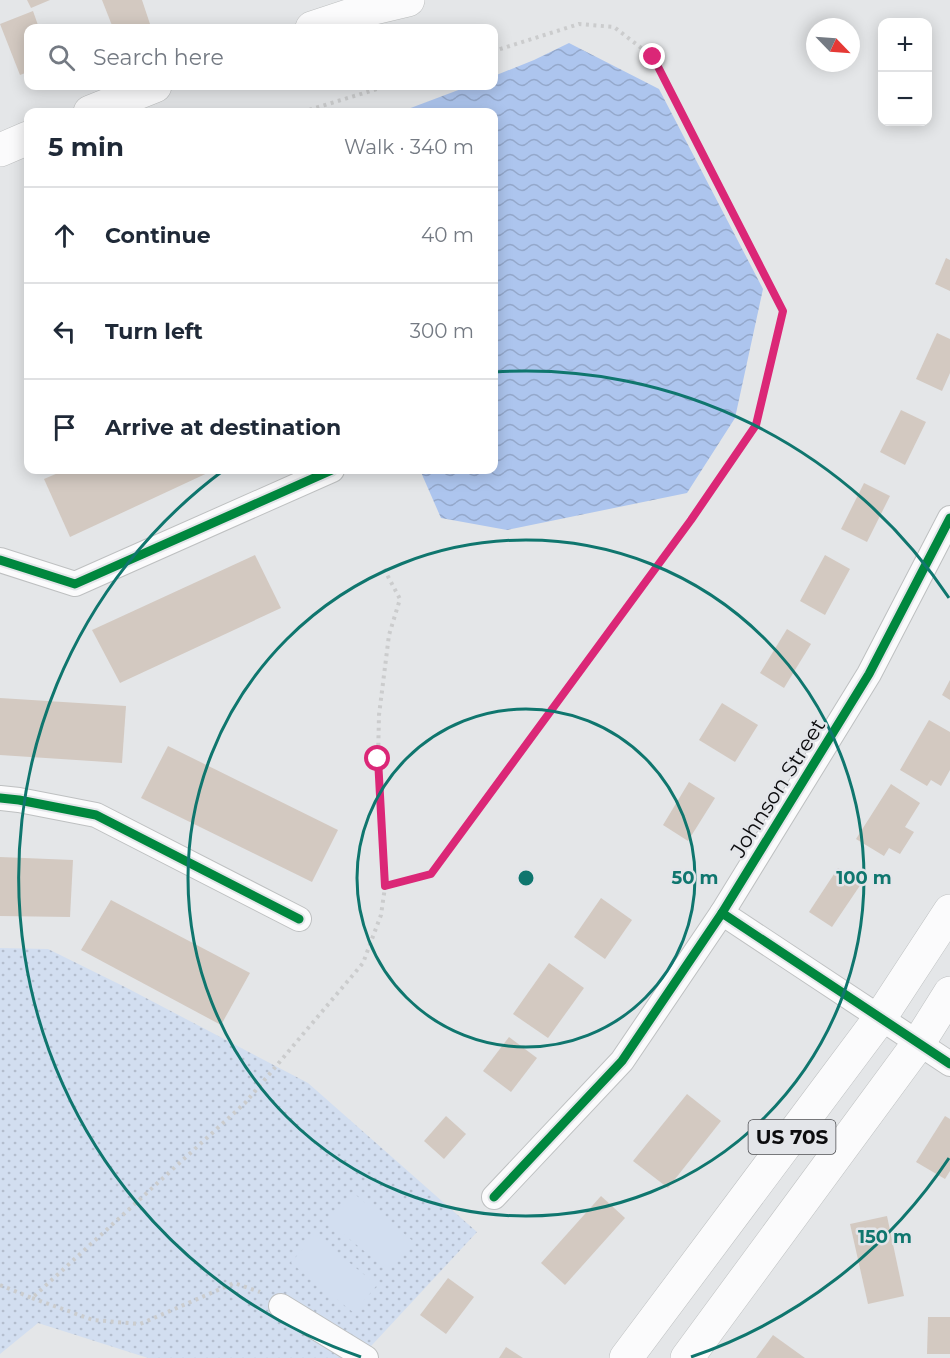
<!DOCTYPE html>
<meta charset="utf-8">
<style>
body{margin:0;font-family:Montserrat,sans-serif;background:#f6f6f7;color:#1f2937}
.controls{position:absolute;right:18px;top:18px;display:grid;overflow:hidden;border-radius:12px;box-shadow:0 3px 15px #0003}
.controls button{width:54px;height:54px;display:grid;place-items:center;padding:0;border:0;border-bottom:2px solid #e0e1e3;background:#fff;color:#1f2937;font:30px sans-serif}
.compass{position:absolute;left:806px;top:18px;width:54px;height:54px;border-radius:50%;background:#fff;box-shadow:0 3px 15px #0003;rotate:115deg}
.stop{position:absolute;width:18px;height:18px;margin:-14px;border:4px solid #db2777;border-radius:50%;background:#fff}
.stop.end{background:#db2777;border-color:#fff;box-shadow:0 2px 6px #0008}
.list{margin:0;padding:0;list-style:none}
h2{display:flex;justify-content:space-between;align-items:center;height:78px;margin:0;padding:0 24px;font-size:26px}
h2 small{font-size:20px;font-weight:400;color:#747a83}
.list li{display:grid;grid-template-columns:39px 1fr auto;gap:18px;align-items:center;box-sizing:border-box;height:96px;padding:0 24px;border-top:2px solid #e0e1e3}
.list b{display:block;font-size:22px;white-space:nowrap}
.list em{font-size:20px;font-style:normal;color:#747a83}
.icon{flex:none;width:33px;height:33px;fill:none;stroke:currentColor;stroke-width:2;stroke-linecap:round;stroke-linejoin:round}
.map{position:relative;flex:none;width:950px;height:1358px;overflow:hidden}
.search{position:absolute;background:#fff;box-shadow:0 3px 15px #0003;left:24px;top:24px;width:474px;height:66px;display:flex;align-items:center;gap:15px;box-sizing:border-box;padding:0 21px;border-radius:12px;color:#747a83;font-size:22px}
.panel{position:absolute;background:#fff;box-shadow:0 3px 15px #0003;left:24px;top:108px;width:474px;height:366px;border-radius:12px}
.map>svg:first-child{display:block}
.green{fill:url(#green-dots)}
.pitch{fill:#d2def0}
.water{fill:url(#water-waves)}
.building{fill:#d3c9c1}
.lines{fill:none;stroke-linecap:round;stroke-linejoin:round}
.minor-casing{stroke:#bec0c1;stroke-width:26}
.secondary-casing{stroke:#bec0c1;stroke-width:34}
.primary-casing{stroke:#bec0c1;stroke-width:34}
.path{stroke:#cbcccd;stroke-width:4;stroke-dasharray:3 4.5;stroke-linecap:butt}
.minor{stroke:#fbfbfc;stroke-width:24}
.secondary{stroke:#fbfbfc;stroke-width:33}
.primary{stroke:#fbfbfc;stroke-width:33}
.cycleway-casing{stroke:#e3e5e9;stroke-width:13}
.cycleway{stroke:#00873e;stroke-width:9}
.route{stroke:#db2777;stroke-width:8}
.ring{fill:none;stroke:#0f766e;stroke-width:3}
.labels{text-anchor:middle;stroke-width:5;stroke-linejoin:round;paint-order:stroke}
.shield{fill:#e3e5e9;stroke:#4c4d50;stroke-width:1.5}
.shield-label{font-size:20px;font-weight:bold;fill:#0c0c0e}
.street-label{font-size:21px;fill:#0c0c0e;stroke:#e3e5e9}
.centre{fill:#0f766e;stroke:#e3e5e9;stroke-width:3}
.ring-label{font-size:18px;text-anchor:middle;font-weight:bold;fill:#0f766e;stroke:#e3e5e9;stroke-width:5;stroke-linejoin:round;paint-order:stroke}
</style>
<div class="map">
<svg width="950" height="1358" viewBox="0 0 950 1358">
<defs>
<pattern id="green-dots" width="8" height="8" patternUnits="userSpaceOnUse" patternTransform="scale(1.5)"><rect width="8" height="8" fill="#d2def0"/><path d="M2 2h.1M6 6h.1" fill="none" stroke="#b3bdcd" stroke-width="1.8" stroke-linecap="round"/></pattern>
<pattern id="water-waves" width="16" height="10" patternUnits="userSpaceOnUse" patternTransform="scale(1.5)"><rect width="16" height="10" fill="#adc5ee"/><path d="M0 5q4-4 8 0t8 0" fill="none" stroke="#94a8cb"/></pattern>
</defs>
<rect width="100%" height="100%" fill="#e4e6e8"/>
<path class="green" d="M 0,948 L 48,949 L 125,987 L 308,1083 L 477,1232 L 360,1358 L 148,1358 L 38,1323 L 0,1354 Z"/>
<g class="pitch">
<path d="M 352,1192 L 413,1241 L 389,1271 L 327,1221 Z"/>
<path d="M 314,1234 L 377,1285 L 354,1313 L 291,1263 Z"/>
</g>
<path class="water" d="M 569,43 L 659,89 L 763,289 L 735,418 L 687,493 L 507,530 L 441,518 L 420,470 L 494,470 L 494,112 L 400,112 L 469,86 L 494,86 L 494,76 L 534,60 Z"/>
<g class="building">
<path d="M 27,0 L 50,0 L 31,8 Z"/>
<path d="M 102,0 L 142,0 L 151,27 L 113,28 Z"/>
<path d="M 33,11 L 39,28 L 28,28 L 28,72 L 20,75 L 0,24 Z"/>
<path d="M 946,258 L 950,260 L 950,291 L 935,284 Z"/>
<path d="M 937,333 L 950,339 L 950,373 L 942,391 L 916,379 Z"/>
<path d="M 901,410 L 926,422 L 905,465 L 880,452 Z"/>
<path d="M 65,470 L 214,470 L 70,537 L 44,479 Z"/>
<path d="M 864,483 L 890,496 L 867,542 L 841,529 Z"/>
<path d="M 255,555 L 281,608 L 120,683 L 92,630 Z"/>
<path d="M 825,555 L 850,569 L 825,615 L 800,601 Z"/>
<path d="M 787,629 L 811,644 L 784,688 L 760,673 Z"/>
<path d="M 950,680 L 950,700 L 942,695 Z"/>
<path d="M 0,698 L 126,706 L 122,763 L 0,755 Z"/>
<path d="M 722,703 L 758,725 L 735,762 L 699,740 Z"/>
<path d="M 929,720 L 950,732 L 950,770 L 941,786 L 931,780 L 927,786 L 900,770 Z"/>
<path d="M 168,746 L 338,830 L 312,882 L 141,798 Z"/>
<path d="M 689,782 L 715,798 L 688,841 L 663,825 Z"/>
<path d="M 891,784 L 920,803 L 905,827 L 914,832 L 900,854 L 889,848 L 884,856 L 856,839 Z"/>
<path d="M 0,857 L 73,860 L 70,917 L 0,916 Z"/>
<path d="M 838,868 L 861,884 L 832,927 L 809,912 Z"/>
<path d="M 601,898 L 632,920 L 605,959 L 574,937 Z"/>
<path d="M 111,900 L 250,973 L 221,1025 L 81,950 Z"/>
<path d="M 549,963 L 584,988 L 548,1038 L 513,1014 Z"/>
<path d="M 509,1037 L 537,1058 L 511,1092 L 483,1071 Z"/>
<path d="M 687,1094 L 721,1121 L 668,1188 L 633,1161 Z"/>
<path d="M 446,1116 L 466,1134 L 444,1159 L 424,1141 Z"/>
<path d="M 945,1116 L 950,1119 L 950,1171 L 945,1179 L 916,1162 Z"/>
<path d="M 601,1196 L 625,1218 L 565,1285 L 541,1263 Z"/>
<path d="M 887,1216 L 904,1296 L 868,1304 L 850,1224 Z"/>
<path d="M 448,1278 L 474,1297 L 446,1334 L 420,1315 Z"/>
<path d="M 928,1317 L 950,1317 L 950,1354 L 927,1354 Z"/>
<path d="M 773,1335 L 805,1358 L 756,1358 Z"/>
<path d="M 506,1347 L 523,1358 L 499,1358 Z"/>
</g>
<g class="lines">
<defs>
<g id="minor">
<path d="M 0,560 L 75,584 L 332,470"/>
<path d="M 0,798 L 19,800 L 96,815 L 299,919"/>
<path d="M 722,913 L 950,1064"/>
<path d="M 494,1197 L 622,1061 L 722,913 L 869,674 L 950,518"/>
<path d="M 281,1306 L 366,1358"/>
</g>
<g id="secondary">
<path d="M 312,28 L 366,10 L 408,0"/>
<path d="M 90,112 L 155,86"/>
<path d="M 0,150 L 28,138"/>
</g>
<g id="primary">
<path d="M 626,1358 L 880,1018 L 950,911"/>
<path d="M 687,1358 L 918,1044 L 950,993"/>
</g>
</defs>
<use href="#minor" class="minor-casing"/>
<use href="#secondary" class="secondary-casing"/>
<use href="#primary" class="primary-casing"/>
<g class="path">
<path d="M 302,112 L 387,86"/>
<path d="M 384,569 L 400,599 L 389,635 L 379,715 L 378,759 L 385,887"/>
<path d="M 0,1285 L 32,1298 L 245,1103 L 363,963 L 381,915 L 385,887 L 431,874 L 691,520 L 756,425 L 783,311 L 653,57 L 614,27 L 579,24 L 494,51"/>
<path d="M 32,1298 L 93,1320 L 140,1324 L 234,1283 L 260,1292"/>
</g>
<use href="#minor" class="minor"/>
<use href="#secondary" class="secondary"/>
<use href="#primary" class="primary"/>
<defs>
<g id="cycleway">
<path d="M 0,560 L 75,584 L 332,470"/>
<path d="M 0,798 L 19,800 L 96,815 L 299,919"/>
<path d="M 722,913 L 950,1064"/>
<path d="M 494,1197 L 622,1061 L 722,913 L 869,674 L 950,518"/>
</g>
</defs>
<use href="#cycleway" class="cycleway-casing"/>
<use href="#cycleway" class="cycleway"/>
</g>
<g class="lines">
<path class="route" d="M 378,759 L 385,886 L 431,874 L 691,520 L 756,425 L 783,311 L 653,57"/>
</g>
<g class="ring">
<circle cx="526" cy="878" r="169"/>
<circle cx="526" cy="878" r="338"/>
<path d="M949 1158A507 507 0 0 1 691 1357M361 1357A507 507 0 0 1 224 470M495 372A507 507 0 0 1 949 598"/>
</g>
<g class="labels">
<rect class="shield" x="748.5" y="1120" width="87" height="34" rx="4.5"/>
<g class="shield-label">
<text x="792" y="1144">US 70S</text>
</g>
<g class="street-label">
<text transform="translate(778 788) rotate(-58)" y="7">Johnson Street</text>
</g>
</g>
<circle cx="526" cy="878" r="9" class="centre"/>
<g class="ring-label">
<text x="695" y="884">50 m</text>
<text x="864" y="884">100 m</text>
<text x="885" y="1243">150 m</text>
</g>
</svg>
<div class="controls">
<button>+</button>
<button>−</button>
</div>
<svg class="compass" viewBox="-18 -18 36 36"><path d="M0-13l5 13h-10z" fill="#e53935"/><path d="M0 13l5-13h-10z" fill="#747a83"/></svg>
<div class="stop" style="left:378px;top:759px"></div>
<div class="stop end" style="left:653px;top:57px"></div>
<div class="search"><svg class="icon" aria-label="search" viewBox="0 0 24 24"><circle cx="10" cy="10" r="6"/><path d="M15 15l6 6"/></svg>Search here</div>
<section class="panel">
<h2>5 min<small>Walk · 340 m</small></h2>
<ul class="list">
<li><svg class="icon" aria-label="ahead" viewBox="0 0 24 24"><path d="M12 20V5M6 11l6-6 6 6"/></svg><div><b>Continue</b></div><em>40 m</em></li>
<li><svg class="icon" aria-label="left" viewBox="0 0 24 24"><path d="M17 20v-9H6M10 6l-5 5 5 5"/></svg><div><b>Turn left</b></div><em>300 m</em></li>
<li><svg class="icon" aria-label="arrive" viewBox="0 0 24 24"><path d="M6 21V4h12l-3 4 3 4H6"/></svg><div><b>Arrive at destination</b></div></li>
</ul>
</section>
</div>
